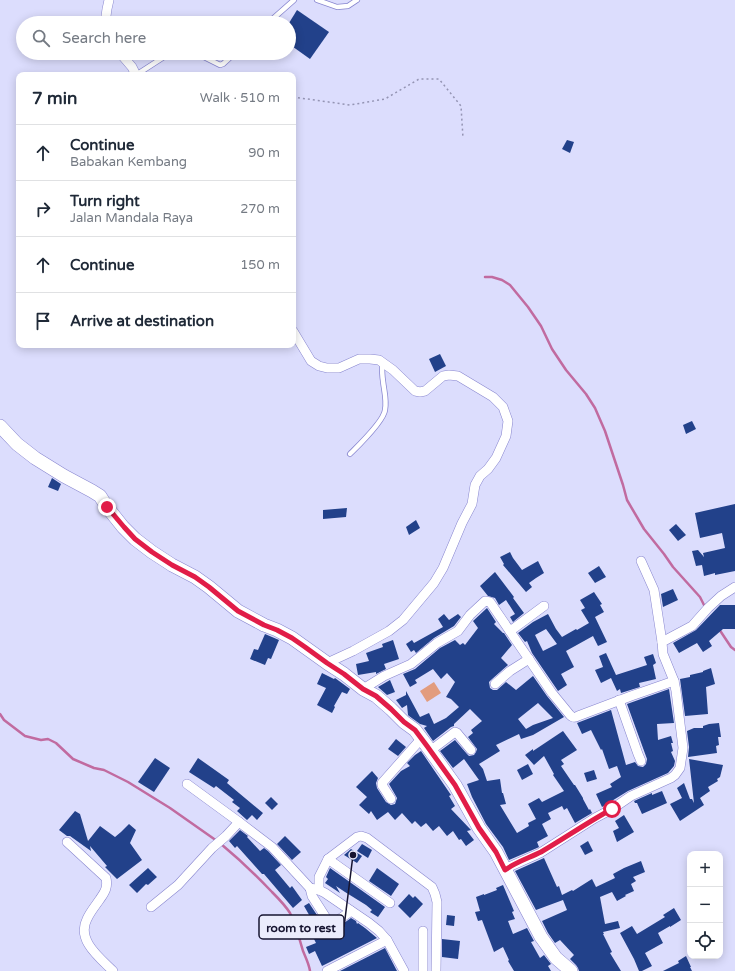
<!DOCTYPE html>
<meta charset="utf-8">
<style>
body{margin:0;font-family:"Varela Round",sans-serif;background:#f6f6f7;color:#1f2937}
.controls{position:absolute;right:12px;bottom:12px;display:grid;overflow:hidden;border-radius:8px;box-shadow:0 2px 10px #0003}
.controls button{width:36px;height:36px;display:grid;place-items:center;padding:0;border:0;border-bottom:1px solid #e0e1e3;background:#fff;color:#1f2937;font:20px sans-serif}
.stop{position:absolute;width:12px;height:12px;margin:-9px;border:3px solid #e11d48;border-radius:50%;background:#fff}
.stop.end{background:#e11d48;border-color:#fff;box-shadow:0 1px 4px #0008}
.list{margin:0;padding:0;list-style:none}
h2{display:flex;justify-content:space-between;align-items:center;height:52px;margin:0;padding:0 16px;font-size:17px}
h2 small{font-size:13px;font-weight:400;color:#747a83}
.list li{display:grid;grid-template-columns:26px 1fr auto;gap:12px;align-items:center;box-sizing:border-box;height:56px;padding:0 16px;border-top:1px solid #e0e1e3}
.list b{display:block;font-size:15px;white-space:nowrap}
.list p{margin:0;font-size:13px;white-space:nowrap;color:#747a83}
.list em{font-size:13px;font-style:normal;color:#747a83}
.icon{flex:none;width:22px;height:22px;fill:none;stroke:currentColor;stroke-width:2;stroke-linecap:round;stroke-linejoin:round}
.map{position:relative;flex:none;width:735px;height:971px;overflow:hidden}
.search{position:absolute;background:#fff;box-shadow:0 2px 10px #0003;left:16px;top:16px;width:280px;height:44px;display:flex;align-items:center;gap:10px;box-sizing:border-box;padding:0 14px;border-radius:22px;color:#747a83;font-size:15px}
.panel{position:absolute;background:#fff;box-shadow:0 2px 10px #0003;left:16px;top:72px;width:280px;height:276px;border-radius:8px}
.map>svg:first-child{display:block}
.green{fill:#e29c7e}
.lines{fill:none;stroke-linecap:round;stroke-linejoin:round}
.stream{stroke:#c16ba0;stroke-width:2.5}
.building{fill:#22418a;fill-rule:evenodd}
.lane-casing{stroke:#8886cf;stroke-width:6}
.street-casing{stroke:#8886cf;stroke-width:10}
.secondary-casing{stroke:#8886cf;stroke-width:14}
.path{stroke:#9494b3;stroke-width:1.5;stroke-dasharray:2 3;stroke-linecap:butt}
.lane{stroke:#fff;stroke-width:4.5}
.street{stroke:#fff;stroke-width:9}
.secondary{stroke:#fff;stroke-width:13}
.route{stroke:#e11d48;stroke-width:5}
.leader{fill:none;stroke:#161430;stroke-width:1.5}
.callout-dot{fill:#161430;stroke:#ebecfc;stroke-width:1.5}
.callout{fill:#ebecfc;stroke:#161430;stroke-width:1.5}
.callout-label{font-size:12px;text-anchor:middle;font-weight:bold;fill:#161430}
</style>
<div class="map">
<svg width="735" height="971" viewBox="0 0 735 971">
<rect width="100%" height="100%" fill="#dcddfd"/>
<path class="green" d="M 434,682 L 441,693 L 427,702 L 420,691 Z"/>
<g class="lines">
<g class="stream">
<path d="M 485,277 L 492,277 L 502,280 L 510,285 L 528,307 L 541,326 L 552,349 L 566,370 L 586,394 L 595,408 L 605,431 L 623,485 L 627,500 L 644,529 L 664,554 L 673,567 L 700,597 L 705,607"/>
<path d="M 719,629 L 731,647 L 735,650"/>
<path d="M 0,714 L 4,720 L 25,736 L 41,740 L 48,739 L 56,743 L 73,759 L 94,768 L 104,770 L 128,782 L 170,808 L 217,841"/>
<path d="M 221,844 C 239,859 256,875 272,892 C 279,899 285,905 290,913 C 296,925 299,938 303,951 C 306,958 309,964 310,971"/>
</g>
</g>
<g class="building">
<path d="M 297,10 L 329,32 L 310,59 L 289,44 L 289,23 Z"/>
<path d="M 567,140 L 574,142 L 570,153 L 562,149 Z"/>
<path d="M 440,354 L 446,366 L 435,372 L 429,359 Z"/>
<path d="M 692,421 L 696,429 L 686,434 L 683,425 Z"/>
<path d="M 52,478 L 61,484 L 58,491 L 48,487 Z"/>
<path d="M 735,504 L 735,571 L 715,575 L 715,573 L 704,576 L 702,565 L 696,566 L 692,551 L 698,550 L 704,557 L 703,553 L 725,548 L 722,533 L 700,538 L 695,513 Z"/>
<path d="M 347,508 L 346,517 L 323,519 L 323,510 Z"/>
<path d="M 416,520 L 420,528 L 409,535 L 406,527 Z"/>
<path d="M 676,524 L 686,535 L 678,541 L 669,530 Z"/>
<path d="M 510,552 L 513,558 L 522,570 L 538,561 L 544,573 L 536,578 L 529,583 L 532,587 L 526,592 L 503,565 L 504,564 L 500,557 Z"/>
<path d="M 599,566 L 606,577 L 595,583 L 588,573 Z"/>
<path d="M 495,572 L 514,597 L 513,598 L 524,613 L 513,622 L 510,617 L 515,614 L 506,600 L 499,605 L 495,598 L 488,596 L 480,586 Z"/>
<path d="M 673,589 L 678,600 L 663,607 L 661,594 Z"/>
<path d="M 594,592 L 602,604 L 600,605 L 604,612 L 595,617 L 607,642 L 598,646 L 593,636 L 566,651 L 574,667 L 561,674 L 567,685 L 558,691 L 532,653 L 527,641 L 525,642 L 518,633 L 533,622 L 548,614 L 556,629 L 562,637 L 576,629 L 577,630 L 589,623 L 581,610 L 585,608 L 580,600 ZM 546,629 L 557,644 L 543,651 L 535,635 Z"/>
<path d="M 720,605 L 735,605 L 735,629 L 723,629 L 709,641 L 712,646 L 703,652 L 697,643 L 679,653 L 673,643 L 696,630 Z"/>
<path d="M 487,608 L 496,622 L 494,624 L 503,633 L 504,633 L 512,645 L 501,658 L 508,665 L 491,680 L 489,682 L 490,688 L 493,690 L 497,690 L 506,682 L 516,690 L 533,676 L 547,696 L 564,717 L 533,735 L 521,739 L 519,734 L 496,745 L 500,751 L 479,764 L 483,769 L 487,781 L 500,779 L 502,793 L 503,793 L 506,804 L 500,805 L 517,833 L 529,826 L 528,823 L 536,819 L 528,804 L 539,798 L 542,802 L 564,791 L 553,775 L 554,774 L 544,756 L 534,765 L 525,755 L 533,749 L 533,751 L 563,731 L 577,750 L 561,760 L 564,764 L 561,766 L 574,785 L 575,785 L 583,798 L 583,799 L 589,810 L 590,809 L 592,813 L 575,823 L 567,808 L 564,810 L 562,806 L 548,813 L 551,819 L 542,824 L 548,836 L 537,842 L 539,847 L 537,848 L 509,860 L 503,847 L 486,824 L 472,797 L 467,784 L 479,780 L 464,759 L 453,768 L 440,751 L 455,740 L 467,754 L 469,756 L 474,755 L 476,752 L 477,749 L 468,737 L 473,733 L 471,730 L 482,721 L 470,709 L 454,724 L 454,726 L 451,727 L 433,741 L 424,728 L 427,726 L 420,724 L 409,716 L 408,715 L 407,705 L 402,708 L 396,700 L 406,695 L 406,691 L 420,717 L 429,713 L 434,724 L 446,718 L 459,707 L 451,699 L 446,697 L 455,682 L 447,673 L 441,679 L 433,669 L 415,680 L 417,683 L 410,687 L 403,674 L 415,669 L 440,648 L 455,640 L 460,645 L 463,643 L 465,645 L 478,628 L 473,621 ZM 538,703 L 553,718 L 533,725 L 526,729 L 518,719 Z"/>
<path d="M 444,614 L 449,620 L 458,614 L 461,617 L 454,626 L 434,638 L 416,653 L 414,650 L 411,652 L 406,644 L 412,640 L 414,643 L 443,627 L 438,619 Z"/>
<path d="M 265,634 L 279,640 L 271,659 L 268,658 L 265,665 L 250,659 L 254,649 L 258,650 Z"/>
<path d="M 393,640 L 399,659 L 384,664 L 386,669 L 376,674 L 376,672 L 358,675 L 356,664 L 369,661 L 366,653 L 383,647 L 382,644 Z"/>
<path d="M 606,653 L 616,675 L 647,665 L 644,657 L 653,654 L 656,663 L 653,665 L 656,679 L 639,683 L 640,687 L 621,693 L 620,689 L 617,691 L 611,678 L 601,683 L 595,670 L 603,667 L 599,656 Z"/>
<path d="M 711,668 L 715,684 L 706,687 L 708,714 L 685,716 L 680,679 L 690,677 L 690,675 L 703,672 L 703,671 Z"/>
<path d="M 322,673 L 334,679 L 335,678 L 350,689 L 347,694 L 342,692 L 334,706 L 335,707 L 332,713 L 317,705 L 326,688 L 317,684 Z"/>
<path d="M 390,680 L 395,692 L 387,695 L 378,687 Z"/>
<path d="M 669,689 L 674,723 L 657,724 L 658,740 L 671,736 L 673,743 L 671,743 L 673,751 L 671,752 L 675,761 L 674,766 L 668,773 L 628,791 L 602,807 L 596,794 L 612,787 L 610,784 L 621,777 L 617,766 L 609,769 L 602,749 L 601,750 L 591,730 L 582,734 L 577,723 L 611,710 L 626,765 L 635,762 L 638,766 L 643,767 L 646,764 L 647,759 L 627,704 Z"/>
<path d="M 719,723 L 721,737 L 718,737 L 719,745 L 716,746 L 717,753 L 688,757 L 689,747 L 687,731 L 694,728 L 703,728 L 703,726 L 709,724 Z"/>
<path d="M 396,739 L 406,747 L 398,756 L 388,749 Z"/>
<path d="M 421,751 L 451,795 L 449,796 L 455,806 L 451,809 L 471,830 L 467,831 L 474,840 L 466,846 L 461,839 L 459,840 L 453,831 L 447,836 L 439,826 L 433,831 L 426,823 L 421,827 L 415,821 L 412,824 L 402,813 L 395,820 L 388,812 L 377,820 L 371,811 L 369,814 L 359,805 L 367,797 L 356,787 L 372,771 L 378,778 L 376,783 L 377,788 L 386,802 L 391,805 L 395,804 L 397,798 L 389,784 L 401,771 L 410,766 L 407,763 L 415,755 Z"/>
<path d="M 155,758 L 170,768 L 154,792 L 138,782 Z"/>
<path d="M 198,758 L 215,770 L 229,780 L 227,783 L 263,813 L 257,820 L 252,815 L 247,820 L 237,811 L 240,808 L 232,802 L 234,800 L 216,786 L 214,788 L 189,772 Z"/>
<path d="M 689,759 L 723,765 L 720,777 L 717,779 L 718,781 L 708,787 L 710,791 L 700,798 L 704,805 L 680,821 L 670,804 L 682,798 L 677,788 L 684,783 L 690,799 L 692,799 L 694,803 Z"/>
<path d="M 528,764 L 533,774 L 522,780 L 517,770 Z"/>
<path d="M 594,770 L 597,779 L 587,782 L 584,773 Z"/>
<path d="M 662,791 L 667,803 L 642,814 L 637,803 L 635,803 L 634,801 L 652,793 L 652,795 Z"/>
<path d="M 271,797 L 278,804 L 272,810 L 265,803 Z"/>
<path d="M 75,811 L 80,814 L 88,841 L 100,826 L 115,837 L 121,832 L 129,824 L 136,830 L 130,843 L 142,860 L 117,879 L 105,867 L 107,866 L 90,846 L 91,851 L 70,836 L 67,836 L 59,830 Z"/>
<path d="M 624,815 L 634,832 L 617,842 L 613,831 L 619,828 L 615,821 Z"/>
<path d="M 240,830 L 248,836 L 247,837 L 260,851 L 264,848 L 268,851 L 281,865 L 275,870 L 290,888 L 292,886 L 302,900 L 293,908 L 264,874 L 262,874 L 237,846 L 235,848 L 229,841 Z"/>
<path d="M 285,836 L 301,852 L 292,860 L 277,844 Z"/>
<path d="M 588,841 L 593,851 L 585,855 L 580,846 Z"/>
<path d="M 362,844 L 372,850 L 368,858 L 357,851 Z"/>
<path d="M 351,849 L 362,856 L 357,863 L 344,855 Z"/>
<path d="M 544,858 L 557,887 L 559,886 L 562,895 L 572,890 L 573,891 L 592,879 L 596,887 L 615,878 L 613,874 L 624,868 L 641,861 L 645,872 L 633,877 L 636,881 L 631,884 L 634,891 L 625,895 L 626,896 L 617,901 L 612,892 L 600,897 L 605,924 L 618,921 L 620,928 L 603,932 L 604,934 L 603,934 L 612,952 L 610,953 L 621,971 L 579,971 L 578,968 L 576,965 L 570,959 L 574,955 L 560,940 L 555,943 L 548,933 L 542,921 L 567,910 L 563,900 L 536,910 L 515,871 Z"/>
<path d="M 148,868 L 157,877 L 148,885 L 146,884 L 137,893 L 129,885 Z"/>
<path d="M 330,868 L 385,907 L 378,917 L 370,912 L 372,910 L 366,905 L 345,892 L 336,886 L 340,893 L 325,883 L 328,879 L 326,877 Z"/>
<path d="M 377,868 L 399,884 L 391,896 L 369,881 Z"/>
<path d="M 503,885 L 514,911 L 512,912 L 515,919 L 508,921 L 513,934 L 527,928 L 534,941 L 531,942 L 540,958 L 544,955 L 551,964 L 548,966 L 551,971 L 514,971 L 508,961 L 509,960 L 503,947 L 494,952 L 482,920 L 478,921 L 475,912 L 480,911 L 476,897 L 484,894 L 484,895 L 497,890 L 496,888 Z"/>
<path d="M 409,894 L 413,898 L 415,896 L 423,904 L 410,918 L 398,906 Z"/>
<path d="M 309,903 L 323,924 L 328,928 L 331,929 L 337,928 L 351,918 L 356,921 L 357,924 L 358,923 L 365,928 L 377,938 L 330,962 L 322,966 L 315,951 L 309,954 L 306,947 L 316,943 L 310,931 L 304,934 L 300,925 L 312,920 L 304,906 Z"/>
<path d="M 674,908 L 681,920 L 670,927 L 670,926 L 658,933 L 663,943 L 645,953 L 652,966 L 642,971 L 639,971 L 634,959 L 620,933 L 632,926 L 637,934 L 665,917 L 663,915 Z"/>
<path d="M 447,915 L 455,916 L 454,926 L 446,925 Z"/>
<path d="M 442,939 L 460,941 L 458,959 L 442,957 Z"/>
<path d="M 385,948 L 397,971 L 340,971 Z"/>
<path d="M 686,956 L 691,967 L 690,967 L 692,971 L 663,971 L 679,963 L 678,961 Z"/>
</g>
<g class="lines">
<defs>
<g id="lane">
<path d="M 317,0 L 337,7 L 348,6 L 357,0"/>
<path d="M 268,23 L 294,0"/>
<path d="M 196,53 L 220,65 L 223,64 L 235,53"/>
<path d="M 136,75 L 170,53"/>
<path d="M 350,454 C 359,445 384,421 385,410 C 387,400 384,391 383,381 C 382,375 382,369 382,362"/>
</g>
<g id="street">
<path d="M 105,23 L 107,9 L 109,0"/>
<path d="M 120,53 L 132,67 L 136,75"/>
<path d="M 293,331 L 311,361 L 319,366 L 327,368 L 339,368 L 359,359 L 370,359 L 379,360 L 393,370 L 415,391 L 420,392 L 425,391 L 443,376 L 449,375 L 458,376 L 493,397 L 503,407 L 508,421 L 506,436 L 496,458 L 488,469 L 480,476 L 475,485 L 472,504 L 462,523 L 443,568 L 434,583 L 403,620 L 389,631 L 353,651 L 327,663"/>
<path d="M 641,561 L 654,590 L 662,642"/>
<path d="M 510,631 L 544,606"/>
<path d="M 495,684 L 510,671 L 529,659"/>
<path d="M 363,689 L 384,676 L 411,664 L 437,643 L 458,631 L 470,615 L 485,601 L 490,602 L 552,693 L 570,715 C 573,718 575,718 578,716 L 631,696 L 674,681"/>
<path d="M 619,700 L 638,754 L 641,761"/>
<path d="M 430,751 L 455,732 L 457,733 L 471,750"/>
<path d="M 187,784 L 239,822 L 272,847 L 310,888 L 319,890 L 325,893 L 369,923 L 379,931 L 387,940 L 404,971"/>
<path d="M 391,799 L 382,785 L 382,783 L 421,739"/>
<path d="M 67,842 L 106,878 C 108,887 105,892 100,899 C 96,905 90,912 87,919 C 76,940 100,958 113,971"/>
<path d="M 328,859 L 390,903"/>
<path d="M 505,870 L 511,866 L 540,853 L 595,818 L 612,809 L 631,796 L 671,778 L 675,775 L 680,768 L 683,748 L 676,691 L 674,681 L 663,654 L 662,642 L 692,626 L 708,608 L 721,596 L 735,587"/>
<path d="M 310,888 L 312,896 L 328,921 L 331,923 L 334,923 L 351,911"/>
<path d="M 319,890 L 319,877 L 328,859 L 357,837 L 361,836 L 367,838 L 432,887 L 435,894 L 437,902 L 436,971"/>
<path d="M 151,907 L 178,885 L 212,848 L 226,836 L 239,822"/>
<path d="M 423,931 L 423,971"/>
<path d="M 327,971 L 387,940"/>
</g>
<path id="secondary" d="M 0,426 L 17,444 L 35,458 L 64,476 L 92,491 L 100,496 L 107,507 L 123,527 L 135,539 L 152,552 L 172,565 L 195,577 L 209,587 L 238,611 L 264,625 L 277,630 L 292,638 L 327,663 L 344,674 L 363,689 L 376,696 L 391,709 L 404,722 L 415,730 L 427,746 L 455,785 L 479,828 L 496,852 L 541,937 L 556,958 L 571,971"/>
</defs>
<use href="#lane" class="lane-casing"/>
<use href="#street" class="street-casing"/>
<use href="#secondary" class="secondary-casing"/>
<path class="path" d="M 293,97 L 350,105 L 385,99 L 419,79 L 439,79 L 461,106 L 463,138"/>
<use href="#lane" class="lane"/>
<use href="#street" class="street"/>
<use href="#secondary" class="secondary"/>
</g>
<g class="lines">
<path class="route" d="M 107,507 L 124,527 L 135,539 L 152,552 L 172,565 L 195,577 L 209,587 L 238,611 L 264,625 L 277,630 L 292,638 L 305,647 L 327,663 L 344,674 L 363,689 L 376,696 L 391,709 L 404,722 L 415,730 L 427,746 L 455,785 L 479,828 L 496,852 L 505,870 C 516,862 529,858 541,852 C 565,838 588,822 612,809"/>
</g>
<path class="leader" d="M353 855L344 927"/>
<circle class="callout-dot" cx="353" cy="855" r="4"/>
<rect class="callout" x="259" y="915" width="85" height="24" rx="4"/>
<g class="callout-label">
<text x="301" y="932">room to rest</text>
</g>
</svg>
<div class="controls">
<button>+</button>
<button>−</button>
<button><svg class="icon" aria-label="locate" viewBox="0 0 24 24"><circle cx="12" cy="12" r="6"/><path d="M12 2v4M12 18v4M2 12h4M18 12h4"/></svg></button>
</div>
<div class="stop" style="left:612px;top:809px"></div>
<div class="stop end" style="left:107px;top:507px"></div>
<div class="search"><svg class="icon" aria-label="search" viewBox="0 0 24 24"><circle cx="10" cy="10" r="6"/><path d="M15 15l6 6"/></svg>Search here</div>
<section class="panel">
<h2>7 min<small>Walk · 510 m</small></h2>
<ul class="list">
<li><svg class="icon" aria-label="ahead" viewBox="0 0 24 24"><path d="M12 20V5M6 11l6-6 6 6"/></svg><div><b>Continue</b><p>Babakan Kembang</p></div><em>90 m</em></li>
<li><svg class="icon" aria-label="right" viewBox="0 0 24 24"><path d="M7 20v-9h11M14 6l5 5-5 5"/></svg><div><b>Turn right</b><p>Jalan Mandala Raya</p></div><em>270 m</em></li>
<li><svg class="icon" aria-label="ahead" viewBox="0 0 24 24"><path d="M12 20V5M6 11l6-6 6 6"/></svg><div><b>Continue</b></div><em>150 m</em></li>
<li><svg class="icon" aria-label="arrive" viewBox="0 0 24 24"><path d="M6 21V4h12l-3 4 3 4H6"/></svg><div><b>Arrive at destination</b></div></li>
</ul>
</section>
</div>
